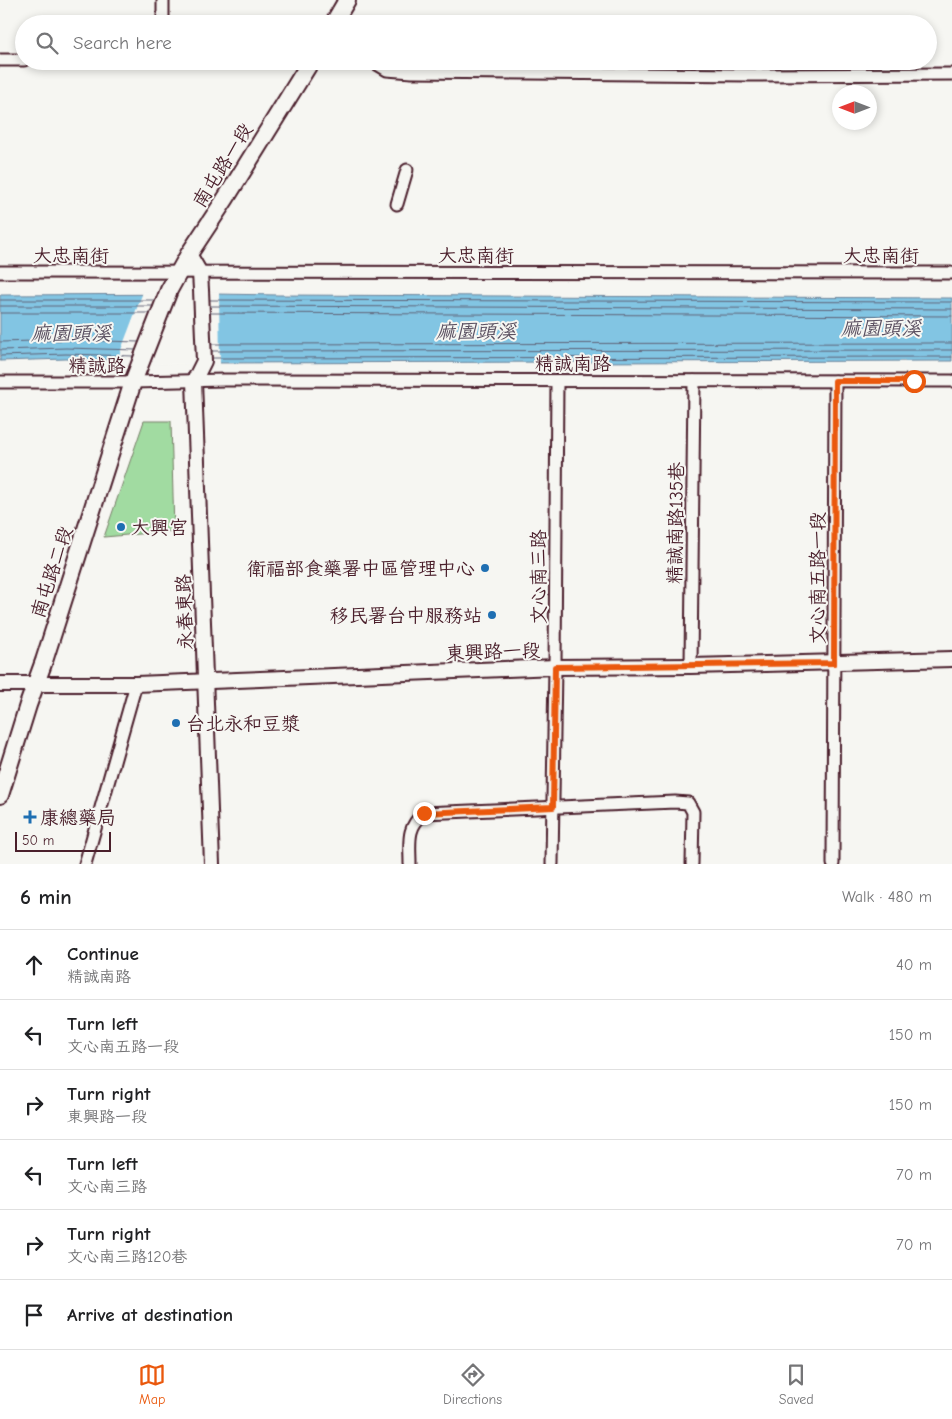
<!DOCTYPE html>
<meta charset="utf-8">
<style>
body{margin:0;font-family:"Comic Neue","LXGW WenKai TC",sans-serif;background:#f6f6f6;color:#202124}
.compass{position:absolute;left:832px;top:85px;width:45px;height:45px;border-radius:50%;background:#fff;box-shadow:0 2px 8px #0003;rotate:270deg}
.scale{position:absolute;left:15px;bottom:12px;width:96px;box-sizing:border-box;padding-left:5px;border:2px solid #4a1f2b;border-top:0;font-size:14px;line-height:18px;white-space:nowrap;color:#4a1f2b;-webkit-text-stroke:4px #f6f6f2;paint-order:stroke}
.stop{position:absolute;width:15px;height:15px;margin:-11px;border:4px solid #ea580c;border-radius:50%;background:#fff}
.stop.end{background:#ea580c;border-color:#fff;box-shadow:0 1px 5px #0008}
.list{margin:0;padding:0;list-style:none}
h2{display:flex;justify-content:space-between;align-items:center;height:65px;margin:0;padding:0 20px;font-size:21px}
h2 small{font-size:16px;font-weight:400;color:#757577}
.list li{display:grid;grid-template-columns:32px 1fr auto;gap:15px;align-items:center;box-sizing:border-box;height:70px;padding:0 20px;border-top:1px solid #e0e0e0}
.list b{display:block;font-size:19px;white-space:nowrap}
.list p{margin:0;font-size:16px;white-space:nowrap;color:#757577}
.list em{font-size:16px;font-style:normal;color:#757577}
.icon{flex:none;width:28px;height:28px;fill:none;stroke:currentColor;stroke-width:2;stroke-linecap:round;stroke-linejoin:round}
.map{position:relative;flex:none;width:952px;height:864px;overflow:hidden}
.search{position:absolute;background:#fff;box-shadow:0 2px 8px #0003;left:15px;right:15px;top:15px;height:55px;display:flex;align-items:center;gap:12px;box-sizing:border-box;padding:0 18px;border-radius:28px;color:#757577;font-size:19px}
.sheet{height:485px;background:#fff}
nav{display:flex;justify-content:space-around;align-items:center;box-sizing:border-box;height:70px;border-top:1px solid #e0e0e0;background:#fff;font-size:14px;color:#757577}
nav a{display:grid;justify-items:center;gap:2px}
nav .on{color:#ea580c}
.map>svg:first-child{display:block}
.green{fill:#a1dba1;stroke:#767d66}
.water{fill:#82c5e3;stroke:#6c8399}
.pier{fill:#f6f6f2}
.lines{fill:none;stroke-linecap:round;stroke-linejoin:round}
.shore{stroke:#606175;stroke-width:1}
.minor-casing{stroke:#4a1f2b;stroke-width:15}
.tertiary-casing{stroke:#4a1f2b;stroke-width:18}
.secondary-casing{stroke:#4a1f2b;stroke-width:20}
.minor{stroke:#f6f6f2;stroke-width:11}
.tertiary{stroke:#f6f6f2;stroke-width:14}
.secondary{stroke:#f6f6f2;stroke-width:16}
.route{stroke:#ea580c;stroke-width:6}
.poi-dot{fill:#1f6fb2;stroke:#f6f6f2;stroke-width:2}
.labels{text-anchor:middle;stroke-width:4;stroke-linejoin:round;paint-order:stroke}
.street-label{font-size:19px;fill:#4a1f2b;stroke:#f6f6f2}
.poi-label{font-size:19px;fill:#4a1f2b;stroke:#f6f6f2;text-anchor:start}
.water-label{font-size:20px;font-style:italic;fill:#5b5162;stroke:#f6f6f2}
</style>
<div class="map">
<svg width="952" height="864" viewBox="0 0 952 864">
<rect width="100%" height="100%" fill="#f6f6f2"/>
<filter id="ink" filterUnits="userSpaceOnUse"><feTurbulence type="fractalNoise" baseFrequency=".02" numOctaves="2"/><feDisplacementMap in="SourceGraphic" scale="10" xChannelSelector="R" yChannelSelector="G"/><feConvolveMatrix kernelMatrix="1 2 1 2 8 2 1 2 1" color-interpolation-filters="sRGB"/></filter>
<g filter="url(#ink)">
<path class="green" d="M 144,421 L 171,421 L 174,531 L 104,537 Z"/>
<path class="water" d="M 214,294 L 279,295 L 952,298 L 952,361 L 205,363 L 66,359 L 0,361 L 0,295 Z"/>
<path class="pier" d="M 143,292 L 219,292 L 220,365 L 116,363 Z"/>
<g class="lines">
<g class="shore">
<path d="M 0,300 L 155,300"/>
<path d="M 210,300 L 952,302"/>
<path d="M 0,306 L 153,306"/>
<path d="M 210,306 L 952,309"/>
<path d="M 0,313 L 150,313"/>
<path d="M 210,313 L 952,316"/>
<path d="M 0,342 L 66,340 L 139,342"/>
<path d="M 211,344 L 952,343"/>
<path d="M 0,350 L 66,348 L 136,350"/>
<path d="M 212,351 L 952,350"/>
<path d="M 0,356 L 66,354 L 133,356"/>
<path d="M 212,358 L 952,357"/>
</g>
<defs>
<g id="minor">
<path d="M 163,0 L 163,24"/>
<path d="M 0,60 L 24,60"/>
<path d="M 372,61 L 387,70 L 412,72 L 749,75 L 952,74"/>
<path d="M 397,204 L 407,170"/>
<path d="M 0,272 L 952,273"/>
<path d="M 0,382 L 133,382 L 224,380 L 952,381"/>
<path d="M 691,666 L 694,381"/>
<path d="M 85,864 L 136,684"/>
<path d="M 410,864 C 410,842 406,828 424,813 L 675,802 L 688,803 L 693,812 L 692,864"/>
<path d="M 552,864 L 555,667 L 557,381"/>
<path d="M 833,864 L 835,381"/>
</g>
<g id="tertiary">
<path d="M 189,254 L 200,273 L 201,290 L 204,361 L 194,381 L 212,864"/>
<path d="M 0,684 L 136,684 L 555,667 L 691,666 L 952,659"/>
</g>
<g id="secondary">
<path d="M 333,24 L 347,0"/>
<path d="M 0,795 L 28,705 L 44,661 L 133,382 L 169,290 L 189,254 L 226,198 L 311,61"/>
</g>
</defs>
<use href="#minor" class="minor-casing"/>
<use href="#tertiary" class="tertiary-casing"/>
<use href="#secondary" class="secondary-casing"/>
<use href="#minor" class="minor"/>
<use href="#tertiary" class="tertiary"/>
<use href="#secondary" class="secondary"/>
</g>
</g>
<g class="lines" filter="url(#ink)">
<path class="route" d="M 424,813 L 553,807 L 555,667 L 834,663 L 835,381 L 914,381"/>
</g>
<g class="poi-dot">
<circle cx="121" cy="527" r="5"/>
<circle cx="485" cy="568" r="5"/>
<circle cx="492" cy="615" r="5"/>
<circle cx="176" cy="723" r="5"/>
<path d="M27.5 809.5h5v5h5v5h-5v5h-5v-5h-5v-5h5z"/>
</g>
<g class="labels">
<g class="street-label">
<text transform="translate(222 165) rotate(-58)" y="7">南屯路一段</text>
<text x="71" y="262">大忠南街</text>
<text x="476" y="262">大忠南街</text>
<text x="881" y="262">大忠南街</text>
<text x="573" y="370">精誠南路</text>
<text x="97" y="372">精誠路</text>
<text transform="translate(675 523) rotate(-89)" y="7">精誠南路135巷</text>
<text transform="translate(51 572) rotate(-72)" y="7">南屯路二段</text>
<text transform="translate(538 577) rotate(-90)" y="7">文心南三路</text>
<text transform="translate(817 578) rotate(-90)" y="7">文心南五路一段</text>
<text transform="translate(184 612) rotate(-92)" y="7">永春東路</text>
<text transform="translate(493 651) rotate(-2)" y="7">東興路一段</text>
</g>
<g class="poi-label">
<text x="131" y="534">大興宮</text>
<text x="475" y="575" text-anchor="end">衛福部食藥署中區管理中心</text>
<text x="482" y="622" text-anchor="end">移民署台中服務站</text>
<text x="186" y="730">台北永和豆漿</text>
<text x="40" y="824">康總藥局</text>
</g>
<g class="water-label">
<text x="881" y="335">麻園頭溪</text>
<text x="476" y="338">麻園頭溪</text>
<text x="71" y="340">麻園頭溪</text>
</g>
</g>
</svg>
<svg class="compass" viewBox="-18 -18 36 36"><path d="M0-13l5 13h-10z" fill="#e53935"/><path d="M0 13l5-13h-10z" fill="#757577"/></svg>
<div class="scale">50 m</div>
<div class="stop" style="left:914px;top:381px"></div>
<div class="stop end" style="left:424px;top:813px"></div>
<div class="search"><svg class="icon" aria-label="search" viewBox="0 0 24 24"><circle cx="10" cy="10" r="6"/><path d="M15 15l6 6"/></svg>Search here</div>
</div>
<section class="sheet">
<h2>6 min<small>Walk · 480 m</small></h2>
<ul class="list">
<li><svg class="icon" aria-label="ahead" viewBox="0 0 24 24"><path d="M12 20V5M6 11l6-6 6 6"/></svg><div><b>Continue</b><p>精誠南路</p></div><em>40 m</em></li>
<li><svg class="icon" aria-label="left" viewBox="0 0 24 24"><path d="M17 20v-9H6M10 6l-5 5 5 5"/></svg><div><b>Turn left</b><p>文心南五路一段</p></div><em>150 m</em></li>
<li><svg class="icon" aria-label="right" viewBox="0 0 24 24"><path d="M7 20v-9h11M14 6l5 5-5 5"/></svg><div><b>Turn right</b><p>東興路一段</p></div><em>150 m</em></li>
<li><svg class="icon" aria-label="left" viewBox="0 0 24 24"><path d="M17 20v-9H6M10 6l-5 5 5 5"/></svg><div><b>Turn left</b><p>文心南三路</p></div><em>70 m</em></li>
<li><svg class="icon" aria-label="right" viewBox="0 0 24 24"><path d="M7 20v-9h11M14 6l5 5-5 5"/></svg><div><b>Turn right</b><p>文心南三路120巷</p></div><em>70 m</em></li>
<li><svg class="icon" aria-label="arrive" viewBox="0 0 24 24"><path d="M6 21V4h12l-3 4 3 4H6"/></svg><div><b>Arrive at destination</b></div></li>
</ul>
</section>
<nav>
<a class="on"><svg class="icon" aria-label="map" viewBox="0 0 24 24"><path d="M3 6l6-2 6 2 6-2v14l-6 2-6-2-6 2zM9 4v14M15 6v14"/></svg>Map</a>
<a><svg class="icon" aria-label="directions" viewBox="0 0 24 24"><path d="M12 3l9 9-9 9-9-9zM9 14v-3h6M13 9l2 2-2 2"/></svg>Directions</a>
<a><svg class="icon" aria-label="saved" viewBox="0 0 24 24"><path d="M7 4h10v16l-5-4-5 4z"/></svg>Saved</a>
</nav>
